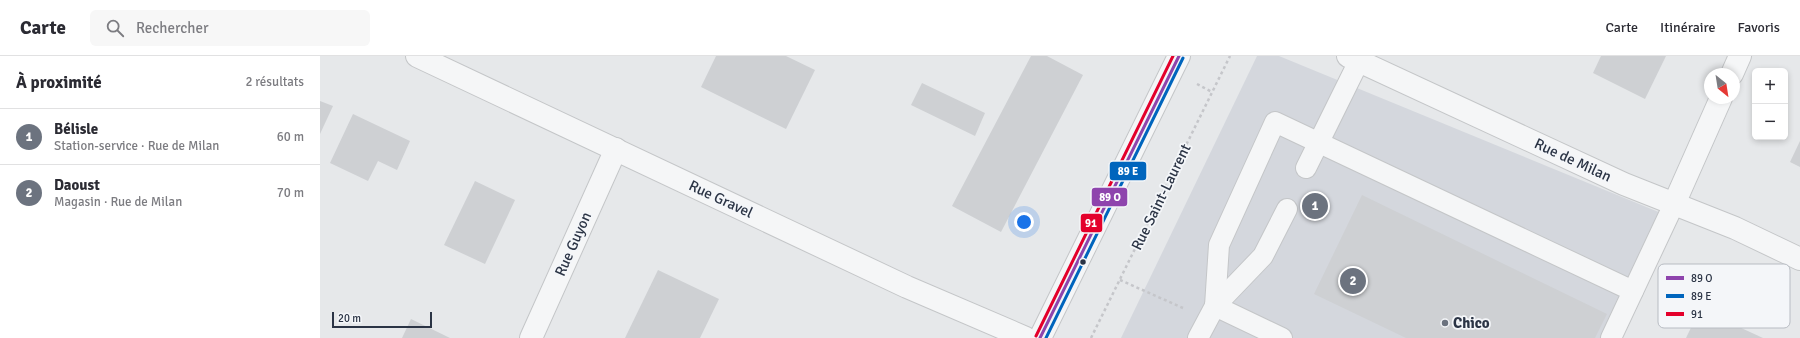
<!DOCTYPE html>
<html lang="fr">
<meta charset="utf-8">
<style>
body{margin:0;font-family:Signika,sans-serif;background:#f7f7f7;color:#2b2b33}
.controls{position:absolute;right:12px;top:12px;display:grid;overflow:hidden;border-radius:6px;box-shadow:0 2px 6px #0003}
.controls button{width:36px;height:36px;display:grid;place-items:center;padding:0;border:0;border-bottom:1px solid #e1e1e2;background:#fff;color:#2b2b33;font:20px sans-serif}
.compass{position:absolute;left:1384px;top:12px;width:36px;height:36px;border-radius:50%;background:#fff;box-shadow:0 2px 6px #0003;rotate:150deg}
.scale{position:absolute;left:12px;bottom:10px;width:100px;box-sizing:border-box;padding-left:4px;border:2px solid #2b3445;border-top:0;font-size:11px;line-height:14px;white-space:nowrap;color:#2b3445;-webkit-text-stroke:3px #f4f6f9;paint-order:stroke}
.you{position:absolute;left:704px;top:166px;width:14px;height:14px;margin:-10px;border:3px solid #fff;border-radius:50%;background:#1a73e8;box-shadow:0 0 0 6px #1a73e833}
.badge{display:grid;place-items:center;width:26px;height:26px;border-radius:50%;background:#6c737f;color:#fff;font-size:13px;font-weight:700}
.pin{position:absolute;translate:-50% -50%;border:2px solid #fff;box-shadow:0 1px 4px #0006}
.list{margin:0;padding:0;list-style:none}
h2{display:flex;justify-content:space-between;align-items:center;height:52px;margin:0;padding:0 16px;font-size:17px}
h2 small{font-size:13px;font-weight:400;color:#7c7c81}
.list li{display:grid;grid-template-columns:26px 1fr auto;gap:12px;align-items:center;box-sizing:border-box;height:56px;padding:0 16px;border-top:1px solid #e1e1e2}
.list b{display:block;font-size:15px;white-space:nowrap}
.list p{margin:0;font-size:13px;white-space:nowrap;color:#7c7c81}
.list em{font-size:13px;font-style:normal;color:#7c7c81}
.icon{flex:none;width:22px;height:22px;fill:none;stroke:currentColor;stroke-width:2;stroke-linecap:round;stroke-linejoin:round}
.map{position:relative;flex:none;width:1480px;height:282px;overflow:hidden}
header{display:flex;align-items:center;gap:24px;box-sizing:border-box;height:56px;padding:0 20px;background:#fff;border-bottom:1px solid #e1e1e2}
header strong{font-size:19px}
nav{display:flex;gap:22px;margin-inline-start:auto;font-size:14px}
.search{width:280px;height:36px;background:#f7f7f7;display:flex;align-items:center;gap:10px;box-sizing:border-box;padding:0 14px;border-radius:6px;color:#7c7c81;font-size:15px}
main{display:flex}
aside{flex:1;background:#fff}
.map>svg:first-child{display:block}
.built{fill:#d4d7dd}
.building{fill:#ced0d3}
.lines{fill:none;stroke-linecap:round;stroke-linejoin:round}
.service-casing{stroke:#c4c6c8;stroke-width:22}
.minor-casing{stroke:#c4c6c8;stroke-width:24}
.path{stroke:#c5c6ca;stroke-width:2.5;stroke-dasharray:3 3;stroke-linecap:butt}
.service{stroke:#f5f6f7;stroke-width:20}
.minor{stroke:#f5f6f7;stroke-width:22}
.bus-1-casing{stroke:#f4f6f9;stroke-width:6}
.bus-2-casing{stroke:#f4f6f9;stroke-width:6}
.bus-3-casing{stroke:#f4f6f9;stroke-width:6}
.bus-1{stroke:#8e44ad;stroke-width:3}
.bus-2{stroke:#0065bd;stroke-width:3}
.bus-3{stroke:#e4002b;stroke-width:3}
.bus-dot{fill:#2b3445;stroke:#f4f6f9;stroke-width:1.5}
.poi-dot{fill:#6c737f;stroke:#f4f6f9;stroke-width:1.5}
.labels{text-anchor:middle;stroke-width:3.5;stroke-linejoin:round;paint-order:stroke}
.street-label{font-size:15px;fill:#2b3445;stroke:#f4f6f9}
.poi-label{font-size:15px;font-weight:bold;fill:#2b3445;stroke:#f4f6f9;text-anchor:start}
.key{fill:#f4f6f9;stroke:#b8bcc3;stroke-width:1}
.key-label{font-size:11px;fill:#2b3445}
.line-badge{stroke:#f4f6f9;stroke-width:1.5}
.badge-label{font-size:11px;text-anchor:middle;font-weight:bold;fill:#fff}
</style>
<header>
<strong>Carte</strong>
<div class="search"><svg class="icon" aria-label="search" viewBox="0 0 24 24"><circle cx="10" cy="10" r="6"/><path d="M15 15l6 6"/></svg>Rechercher</div>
<nav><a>Carte</a><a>Itinéraire</a><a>Favoris</a></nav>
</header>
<main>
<aside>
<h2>À proximité<small>2 résultats</small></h2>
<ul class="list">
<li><span class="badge">1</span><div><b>Bélisle</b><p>Station-service · Rue de Milan</p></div><em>60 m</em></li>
<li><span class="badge">2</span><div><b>Daoust</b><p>Magasin · Rue de Milan</p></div><em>70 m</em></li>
</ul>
</aside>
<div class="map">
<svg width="1480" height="282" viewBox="0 0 1480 282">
<rect width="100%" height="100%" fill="#e6e8ea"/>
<path class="built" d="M 937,0 L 959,0 L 1341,157 L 1280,282 L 801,282 Z"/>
<g class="building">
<path d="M 396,0 L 466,0 L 495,14 L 466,73 L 381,31 Z"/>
<path d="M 711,0 L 727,0 L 763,19 L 681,176 L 632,150 Z"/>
<path d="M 1281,0 L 1346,0 L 1325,43 L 1273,17 Z"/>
<path d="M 602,27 L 665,57 L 655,80 L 591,49 Z"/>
<path d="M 0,45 L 13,50 L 0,78 Z"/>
<path d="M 33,58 L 90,85 L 77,114 L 58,105 L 48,125 L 10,107 Z"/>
<path d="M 1480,85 L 1480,111 L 1470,106 Z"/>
<path d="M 155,125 L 195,144 L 165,208 L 124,189 Z"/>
<path d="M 1042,139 L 1287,258 L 1275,282 L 1086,282 L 994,238 Z"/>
<path d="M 338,214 L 399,243 L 380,282 L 305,282 Z"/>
<path d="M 1380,253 L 1443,282 L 1366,282 Z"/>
<path d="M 91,263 L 130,282 L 82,282 Z"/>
</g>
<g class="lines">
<defs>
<g id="service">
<path d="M 986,112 L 1039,5"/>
<path d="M 895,250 L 899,189 L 955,66 L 1313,235"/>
<path d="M 895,250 L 943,200 L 967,153"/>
<path d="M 878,282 L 895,250 L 962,282"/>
<path d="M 1291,282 L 1354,148"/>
</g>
<g id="minor">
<path d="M 97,0 L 587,231 L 706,282"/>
<path d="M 1028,0 L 1304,128 L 1415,172 L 1480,203"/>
<path d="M 1412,18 L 1420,0"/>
<path d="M 1354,148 L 1401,42"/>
<path d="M 211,282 L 296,93"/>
<path d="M 720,282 L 859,0"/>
</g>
</defs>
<use href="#service" class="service-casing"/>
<use href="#minor" class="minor-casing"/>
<g class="path">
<path d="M 877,28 L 892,36"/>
<path d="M 800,224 L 863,252"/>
<path d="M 771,282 L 910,0"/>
</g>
<use href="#service" class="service"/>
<use href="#minor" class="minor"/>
<defs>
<path id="bus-1" d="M 720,282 L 859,0"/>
<path id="bus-2" d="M 726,282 L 863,2"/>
<path id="bus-3" d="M 716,280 L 853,0"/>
</defs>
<use href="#bus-1" class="bus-1-casing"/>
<use href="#bus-2" class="bus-2-casing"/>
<use href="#bus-3" class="bus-3-casing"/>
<use href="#bus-1" class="bus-1"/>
<use href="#bus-2" class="bus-2"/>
<use href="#bus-3" class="bus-3"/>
</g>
<circle class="bus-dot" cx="763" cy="206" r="3.5"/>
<circle class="poi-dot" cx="1125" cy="267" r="4"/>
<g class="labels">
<g class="street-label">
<text transform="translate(1253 104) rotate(25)" y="5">Rue de Milan</text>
<text transform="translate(841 141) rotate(-64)" y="5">Rue Saint-Laurent</text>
<text transform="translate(401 143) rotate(25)" y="5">Rue Gravel</text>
<text transform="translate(253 188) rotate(-66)" y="5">Rue Guyon</text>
</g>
<g class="poi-label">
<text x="1133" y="272">Chico</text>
</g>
</g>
<rect x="1338" y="208" width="132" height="64" rx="6" class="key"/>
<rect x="1346" y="220" width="18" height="4" fill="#8e44ad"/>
<rect x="1346" y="238" width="18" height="4" fill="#0065bd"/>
<rect x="1346" y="256" width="18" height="4" fill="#e4002b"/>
<g class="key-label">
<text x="1371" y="226">89 O</text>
<text x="1371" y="244">89 E</text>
<text x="1371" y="262">91</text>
</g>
<g class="line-badge">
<rect x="789" y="105" width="38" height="20" rx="4" fill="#0065bd"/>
<rect x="771" y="131" width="37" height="20" rx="4" fill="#8e44ad"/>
<rect x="760" y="157" width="23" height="20" rx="4" fill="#e4002b"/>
</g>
<g class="badge-label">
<text x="808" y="119">89 E</text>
<text x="790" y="145">89 O</text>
<text x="771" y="171">91</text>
</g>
</svg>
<div class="controls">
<button>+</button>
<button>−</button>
</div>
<svg class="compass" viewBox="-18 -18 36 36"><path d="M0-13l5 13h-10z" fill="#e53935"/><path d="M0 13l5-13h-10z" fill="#7c7c81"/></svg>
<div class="scale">20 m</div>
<div class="you"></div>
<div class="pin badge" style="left:995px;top:150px">1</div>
<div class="pin badge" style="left:1033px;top:225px">2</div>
</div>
</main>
